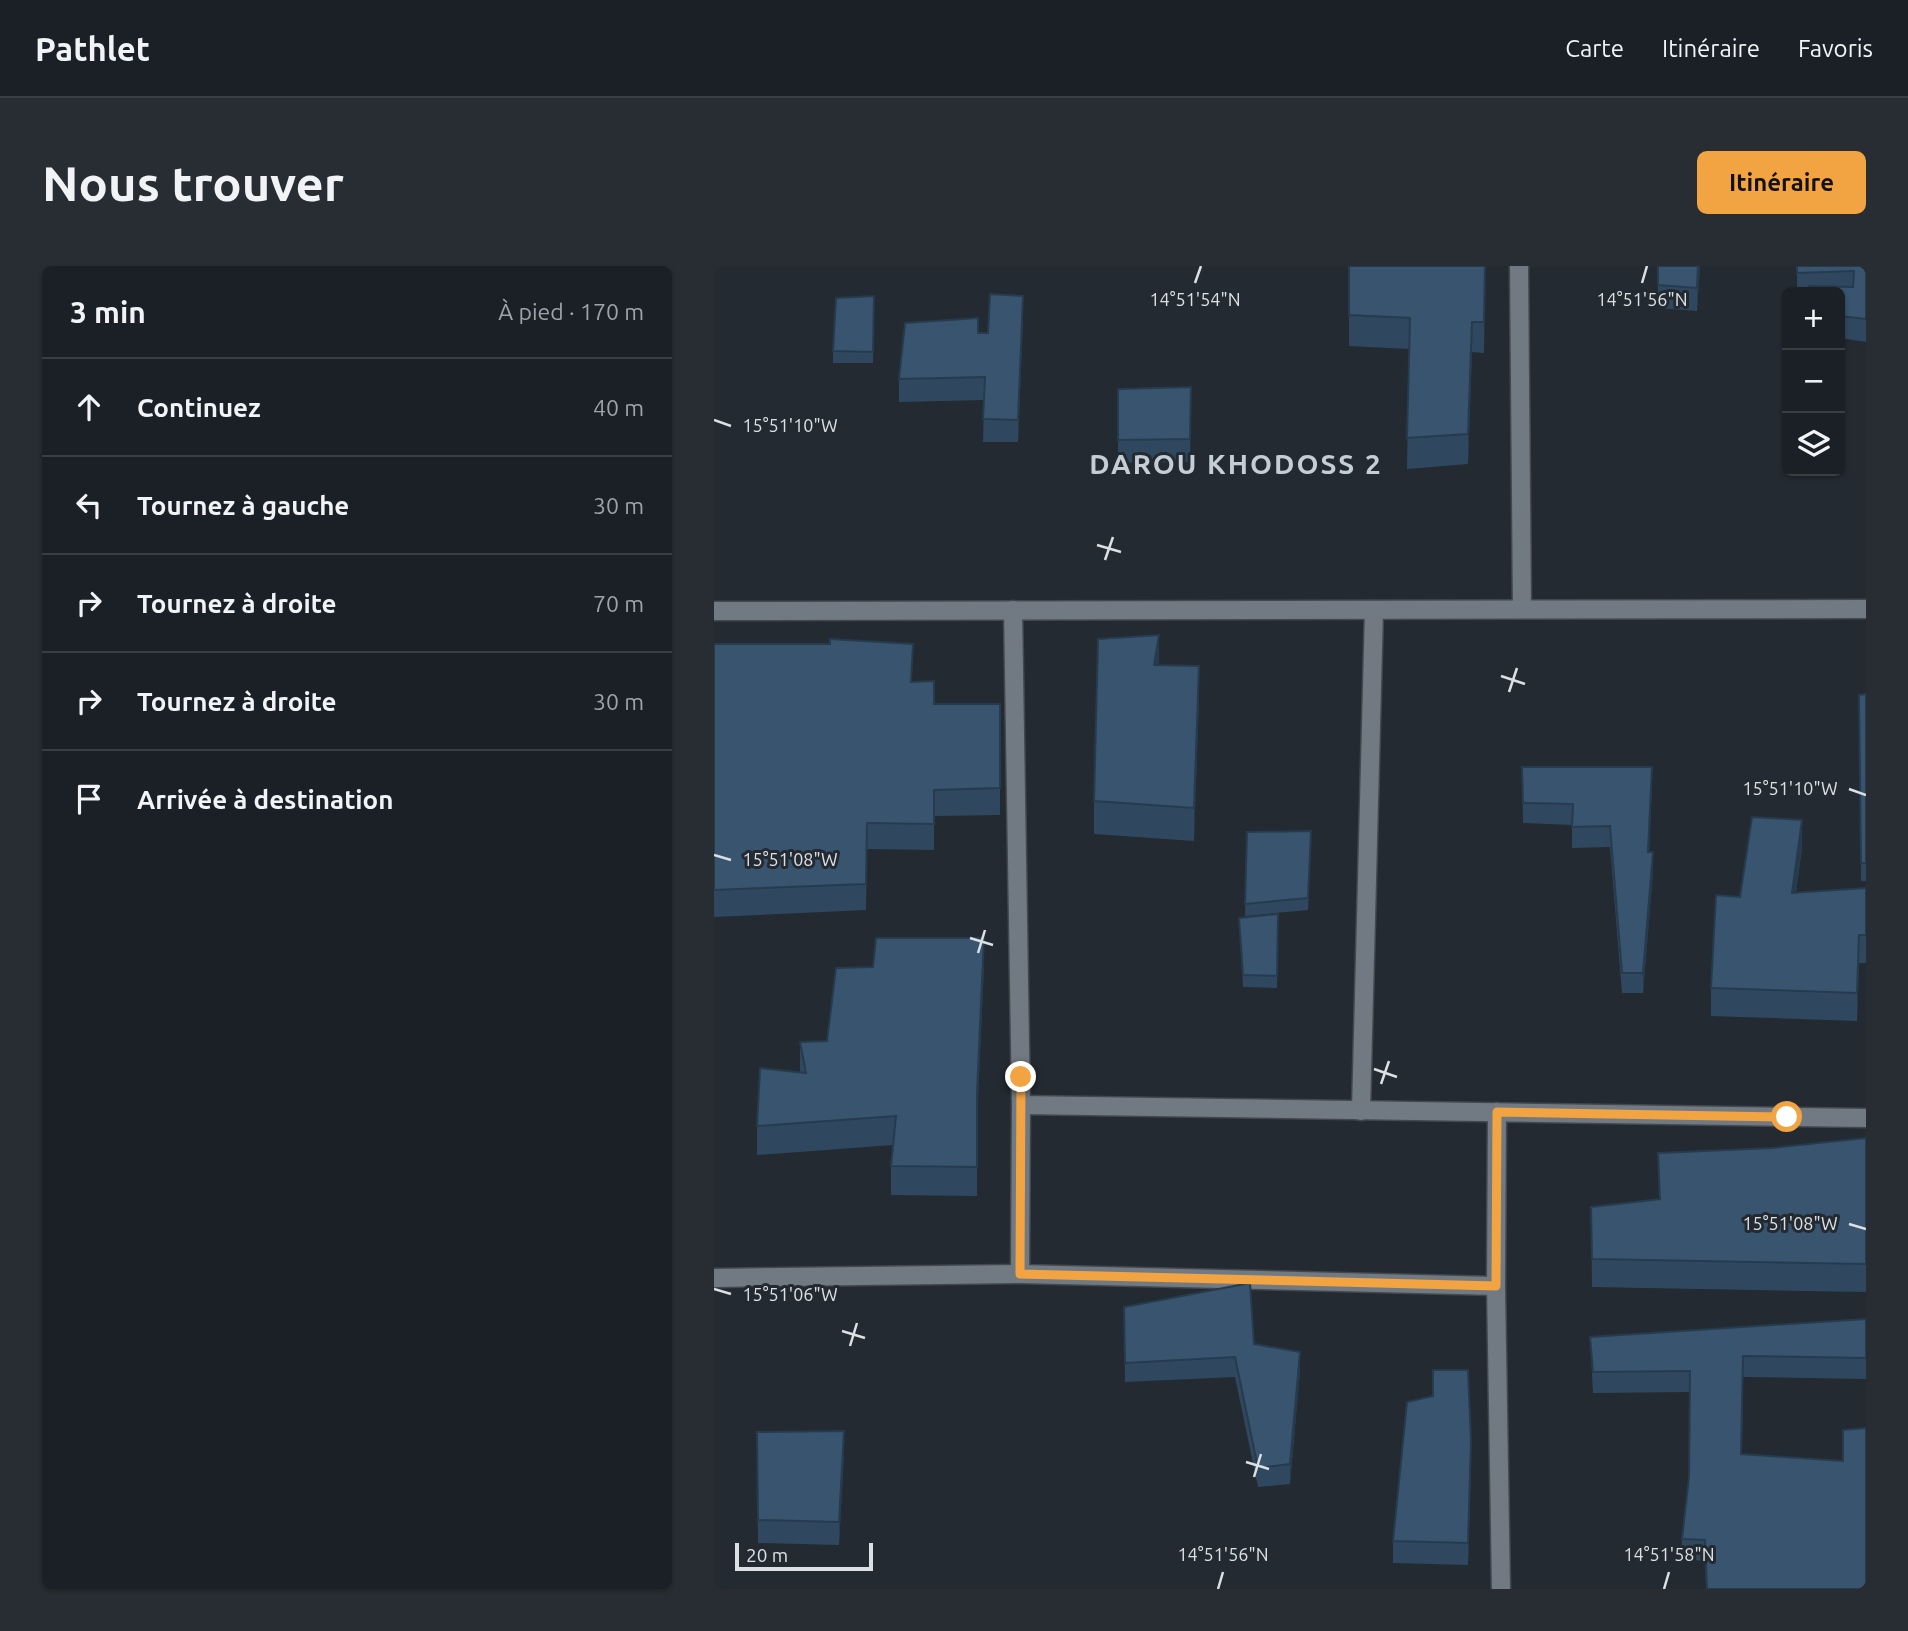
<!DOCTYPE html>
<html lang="fr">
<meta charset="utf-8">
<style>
body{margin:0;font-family:Ubuntu,sans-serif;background:#272d32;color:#f1f3f6}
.controls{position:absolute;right:21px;top:21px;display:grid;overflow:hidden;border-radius:10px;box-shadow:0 2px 5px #0004}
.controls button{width:63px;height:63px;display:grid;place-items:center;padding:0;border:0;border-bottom:2px solid #383e42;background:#1a2025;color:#f1f3f6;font:35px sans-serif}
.scale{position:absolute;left:21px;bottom:18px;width:138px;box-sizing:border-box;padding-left:7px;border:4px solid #dbe0e4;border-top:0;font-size:19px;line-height:24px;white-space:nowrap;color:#dbe0e4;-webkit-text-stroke:5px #232a31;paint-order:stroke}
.stop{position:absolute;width:21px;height:21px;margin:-16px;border:5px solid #f3a442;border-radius:50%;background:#fff}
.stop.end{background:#f3a442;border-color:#fff;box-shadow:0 2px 7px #0008}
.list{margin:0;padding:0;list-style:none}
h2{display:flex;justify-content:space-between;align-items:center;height:91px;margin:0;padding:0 28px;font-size:30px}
h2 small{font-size:23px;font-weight:400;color:#9fa3a7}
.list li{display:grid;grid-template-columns:46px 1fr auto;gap:21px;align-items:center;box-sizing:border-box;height:98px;padding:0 28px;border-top:2px solid #383e42}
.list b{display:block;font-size:26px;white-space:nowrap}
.list em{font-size:23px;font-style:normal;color:#9fa3a7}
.icon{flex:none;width:38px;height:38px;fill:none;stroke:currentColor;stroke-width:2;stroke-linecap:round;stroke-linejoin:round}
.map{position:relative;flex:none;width:1152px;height:1323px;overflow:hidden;border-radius:10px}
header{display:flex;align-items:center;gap:42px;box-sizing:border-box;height:98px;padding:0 35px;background:#1a2025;border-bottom:2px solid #383e42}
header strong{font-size:33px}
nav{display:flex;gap:38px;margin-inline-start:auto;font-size:24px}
.intro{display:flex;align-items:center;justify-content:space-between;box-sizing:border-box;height:168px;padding:0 42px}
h1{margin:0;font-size:49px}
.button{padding:18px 32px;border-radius:10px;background:#f3a442;color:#111;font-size:24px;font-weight:700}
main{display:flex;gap:42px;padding:0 42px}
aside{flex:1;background:#1a2025;border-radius:10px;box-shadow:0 2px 5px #0004}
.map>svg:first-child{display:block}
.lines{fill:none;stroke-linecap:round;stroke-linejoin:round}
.minor-casing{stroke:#42484e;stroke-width:21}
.tertiary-casing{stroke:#42484e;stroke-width:21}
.minor{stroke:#717982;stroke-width:18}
.tertiary{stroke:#717982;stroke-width:18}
.wall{fill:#30485f}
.shaded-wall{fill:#273b4e}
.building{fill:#38546f;stroke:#273b4e;stroke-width:2}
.route{stroke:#f3a442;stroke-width:9}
.ticks{fill:none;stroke:#dbe0e4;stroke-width:2.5}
.labels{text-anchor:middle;stroke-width:6;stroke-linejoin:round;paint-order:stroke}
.district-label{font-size:28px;font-weight:bold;letter-spacing:2px;fill:#c5ced7;stroke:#232a31}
.ticks-label{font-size:18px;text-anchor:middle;fill:#dbe0e4;stroke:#232a31;stroke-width:6;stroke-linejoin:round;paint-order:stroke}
</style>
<header>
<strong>Pathlet</strong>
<nav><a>Carte</a><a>Itinéraire</a><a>Favoris</a></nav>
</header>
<div class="intro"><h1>Nous trouver</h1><a class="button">Itinéraire</a></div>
<main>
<aside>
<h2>3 min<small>À pied · 170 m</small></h2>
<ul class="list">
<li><svg class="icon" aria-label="ahead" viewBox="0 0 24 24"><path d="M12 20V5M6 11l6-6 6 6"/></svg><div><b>Continuez</b></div><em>40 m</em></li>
<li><svg class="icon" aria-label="left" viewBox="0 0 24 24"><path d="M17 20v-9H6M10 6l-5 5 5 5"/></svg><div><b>Tournez à gauche</b></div><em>30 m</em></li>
<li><svg class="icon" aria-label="right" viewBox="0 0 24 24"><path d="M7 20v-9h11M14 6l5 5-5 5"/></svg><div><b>Tournez à droite</b></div><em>70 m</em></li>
<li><svg class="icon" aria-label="right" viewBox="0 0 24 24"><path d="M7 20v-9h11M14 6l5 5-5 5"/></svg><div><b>Tournez à droite</b></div><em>30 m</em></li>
<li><svg class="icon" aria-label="arrive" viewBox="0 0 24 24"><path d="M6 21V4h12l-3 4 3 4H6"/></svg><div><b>Arrivée à destination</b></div></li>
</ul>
</aside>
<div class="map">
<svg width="1152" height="1323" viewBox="0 0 1152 1323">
<rect width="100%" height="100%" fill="#232a31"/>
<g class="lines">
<defs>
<g id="minor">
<path d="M 805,0 L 808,343"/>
<path d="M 299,344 L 307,839 L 306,1008"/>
<path d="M 307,839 L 1152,852"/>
<path d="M 647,845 L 660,344"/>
<path d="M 783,846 L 782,1020 L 787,1323"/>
<path d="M 0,1012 L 306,1008 L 782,1020"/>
</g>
<path id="tertiary" d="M 0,345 L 1152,343"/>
</defs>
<use href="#minor" class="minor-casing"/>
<use href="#tertiary" class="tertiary-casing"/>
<use href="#minor" class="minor"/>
<use href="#tertiary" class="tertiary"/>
</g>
<g class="wall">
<path d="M 635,0 L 771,0 L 770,87 L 758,86 L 754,198 L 693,203 L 695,83 L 635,80 Z"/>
<path d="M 944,0 L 986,0 L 983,45 L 944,42 Z"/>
<path d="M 1083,0 L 1152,0 L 1152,76 L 1126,72 L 1126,26 L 1083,26 Z"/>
<path d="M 160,30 L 159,97 L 119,97 L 119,85 Z"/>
<path d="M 309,53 L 304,176 L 269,176 L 270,134 L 185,136 L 185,113 L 264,67 L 274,67 Z"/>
<path d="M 477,121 L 476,196 L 404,197 L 404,123 Z"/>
<path d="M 0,378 L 198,416 L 220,438 L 286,438 L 286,549 L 220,550 L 220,584 L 153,583 L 152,644 L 0,651 Z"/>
<path d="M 445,399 L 485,432 L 480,575 L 380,568 L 380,535 Z"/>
<path d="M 1152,428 L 1152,615 L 1147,615 L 1145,429 Z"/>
<path d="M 808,501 L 938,521 L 935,586 L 939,606 L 929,727 L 908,727 L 896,581 L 858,582 L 858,559 L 809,557 Z"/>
<path d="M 533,566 L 597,577 L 594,644 L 531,650 Z"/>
<path d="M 1088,582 L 1082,627 L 1152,622 L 1152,697 L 1145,697 L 1143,755 L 997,750 L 997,722 L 1026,631 Z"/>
<path d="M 564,648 L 563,722 L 529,721 L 525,652 Z"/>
<path d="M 270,701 L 263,854 L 263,930 L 177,929 L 177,900 L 179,879 L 43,889 L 43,860 L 86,807 L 86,776 L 113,775 Z"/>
<path d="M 1152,872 L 1152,1026 L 878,1021 L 877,941 L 945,934 L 944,887 L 1058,882 Z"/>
<path d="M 410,1041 L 540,1078 L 586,1105 L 576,1218 L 544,1221 L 521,1111 L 411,1116 Z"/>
<path d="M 1152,1053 L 1152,1113 L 1029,1111 L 1028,1188 L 1152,1323 L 992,1323 L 991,1295 L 968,1293 L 968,1273 L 975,1211 L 976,1126 L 879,1127 L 876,1071 Z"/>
<path d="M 43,1166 L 130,1188 L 125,1279 L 44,1277 Z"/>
<path d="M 757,1197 L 754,1299 L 679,1297 L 679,1275 Z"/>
</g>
<g class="shaded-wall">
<path d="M 984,0 L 986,0 L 983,45 L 983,22 Z"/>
<path d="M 309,30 L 309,53 L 304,176 L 304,154 Z"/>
<path d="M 758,56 L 758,86 L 754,198 L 754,168 Z"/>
<path d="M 445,369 L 445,401 L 440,399 Z"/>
<path d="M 485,400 L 485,432 L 480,575 L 480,542 Z"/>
<path d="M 938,501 L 938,521 L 934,607 L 934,586 Z"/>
<path d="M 1088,554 L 1088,582 L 1078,655 L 1078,627 Z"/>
<path d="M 939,586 L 939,606 L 929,727 L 929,707 Z"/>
<path d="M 1145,669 L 1145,697 L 1143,755 L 1143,727 Z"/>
<path d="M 270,672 L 270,701 L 263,856 L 263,827 Z"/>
<path d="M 586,1086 L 586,1105 L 576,1218 L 576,1198 Z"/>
<path d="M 130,1165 L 130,1188 L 125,1279 L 125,1256 Z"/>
<path d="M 757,1175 L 757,1197 L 754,1299 L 754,1277 Z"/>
</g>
<g class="building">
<path d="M 635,0 L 771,0 L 770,56 L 758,56 L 754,168 L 693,172 L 696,52 L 635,49 Z"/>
<path d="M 944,0 L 984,0 L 983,22 L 944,19 Z"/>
<path d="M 1083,0 L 1152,0 L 1152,53 L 1126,50 L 1126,26 L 1094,26 L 1095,20 L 1139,21 L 1140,5 L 1083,7 Z"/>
<path d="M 276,28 L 309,30 L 304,154 L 269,153 L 271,111 L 185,113 L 191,57 L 264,52 L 264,67 L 274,67 Z"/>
<path d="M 160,30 L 159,86 L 119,85 L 122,32 Z"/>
<path d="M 477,121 L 476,173 L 404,174 L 404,123 Z"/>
<path d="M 445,369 L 440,399 L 485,400 L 480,542 L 380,535 L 384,373 Z"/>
<path d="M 116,373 L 199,378 L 197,416 L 220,415 L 220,438 L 286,438 L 286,522 L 220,524 L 220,558 L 153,557 L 152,618 L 0,624 L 0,378 L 116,378 Z"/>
<path d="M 1152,428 L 1152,597 L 1147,597 L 1145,429 Z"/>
<path d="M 808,501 L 938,501 L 934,586 L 939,586 L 929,707 L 908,707 L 896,560 L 858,561 L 859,538 L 809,537 Z"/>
<path d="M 1038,551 L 1088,554 L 1078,627 L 1152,622 L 1152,669 L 1145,669 L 1143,727 L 997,722 L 1002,629 L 1026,631 Z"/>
<path d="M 597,565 L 594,632 L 531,638 L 533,566 Z"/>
<path d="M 564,648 L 563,710 L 529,709 L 525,652 Z"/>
<path d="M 162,672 L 270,672 L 263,827 L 263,901 L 177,900 L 182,850 L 43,860 L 46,802 L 92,807 L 86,776 L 113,775 L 122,702 L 159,701 Z"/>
<path d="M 1152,872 L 1152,998 L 878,993 L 877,941 L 946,933 L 944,887 L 1058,882 Z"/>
<path d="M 536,1017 L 540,1078 L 586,1086 L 576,1198 L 544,1202 L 521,1091 L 411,1097 L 410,1041 Z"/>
<path d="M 1152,1053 L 1152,1092 L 1029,1090 L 1027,1188 L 1129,1195 L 1129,1164 L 1152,1162 L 1152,1323 L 993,1323 L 991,1274 L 968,1273 L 975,1211 L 976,1105 L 879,1106 L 876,1071 Z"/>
<path d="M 719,1104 L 754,1104 L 757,1175 L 754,1277 L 679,1275 L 693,1136 L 719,1130 Z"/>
<path d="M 130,1165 L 125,1256 L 44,1254 L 43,1166 Z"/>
</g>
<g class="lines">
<path class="route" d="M 307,811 L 306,1008 L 782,1020 L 783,846 L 1073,851"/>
</g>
<path class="ticks" d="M 481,17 L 487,0M 928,17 L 933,0M 0,154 L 17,160M 383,279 L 407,286M 391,294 L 399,271M 787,410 L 811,418M 795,426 L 803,402M 1135,523 L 1152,529M 0,589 L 17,594M 256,672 L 279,679M 264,687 L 271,664M 660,803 L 683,811M 667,818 L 675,795M 1135,958 L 1152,963M 0,1023 L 17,1028M 128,1065 L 151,1072M 136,1080 L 143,1057M 532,1196 L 555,1203M 540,1211 L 547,1188M 504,1323 L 509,1306M 950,1323 L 955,1306"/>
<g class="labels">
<g class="district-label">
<text x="522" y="208">DAROU KHODOSS 2</text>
</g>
</g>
<g class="ticks-label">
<text x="481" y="40">14°51'54"N</text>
<text x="928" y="40">14°51'56"N</text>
<text x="76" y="166">15°51'10"W</text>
<text x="1076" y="529">15°51'10"W</text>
<text x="76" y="600">15°51'08"W</text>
<text x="1076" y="964">15°51'08"W</text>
<text x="76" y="1035">15°51'06"W</text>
<text x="509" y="1295">14°51'56"N</text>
<text x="955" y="1295">14°51'58"N</text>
</g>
</svg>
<div class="controls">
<button>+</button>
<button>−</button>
<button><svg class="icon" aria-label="layers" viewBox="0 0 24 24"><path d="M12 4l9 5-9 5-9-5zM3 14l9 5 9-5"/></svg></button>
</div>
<div class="scale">20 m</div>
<div class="stop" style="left:1073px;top:851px"></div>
<div class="stop end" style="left:307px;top:811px"></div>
</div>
</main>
